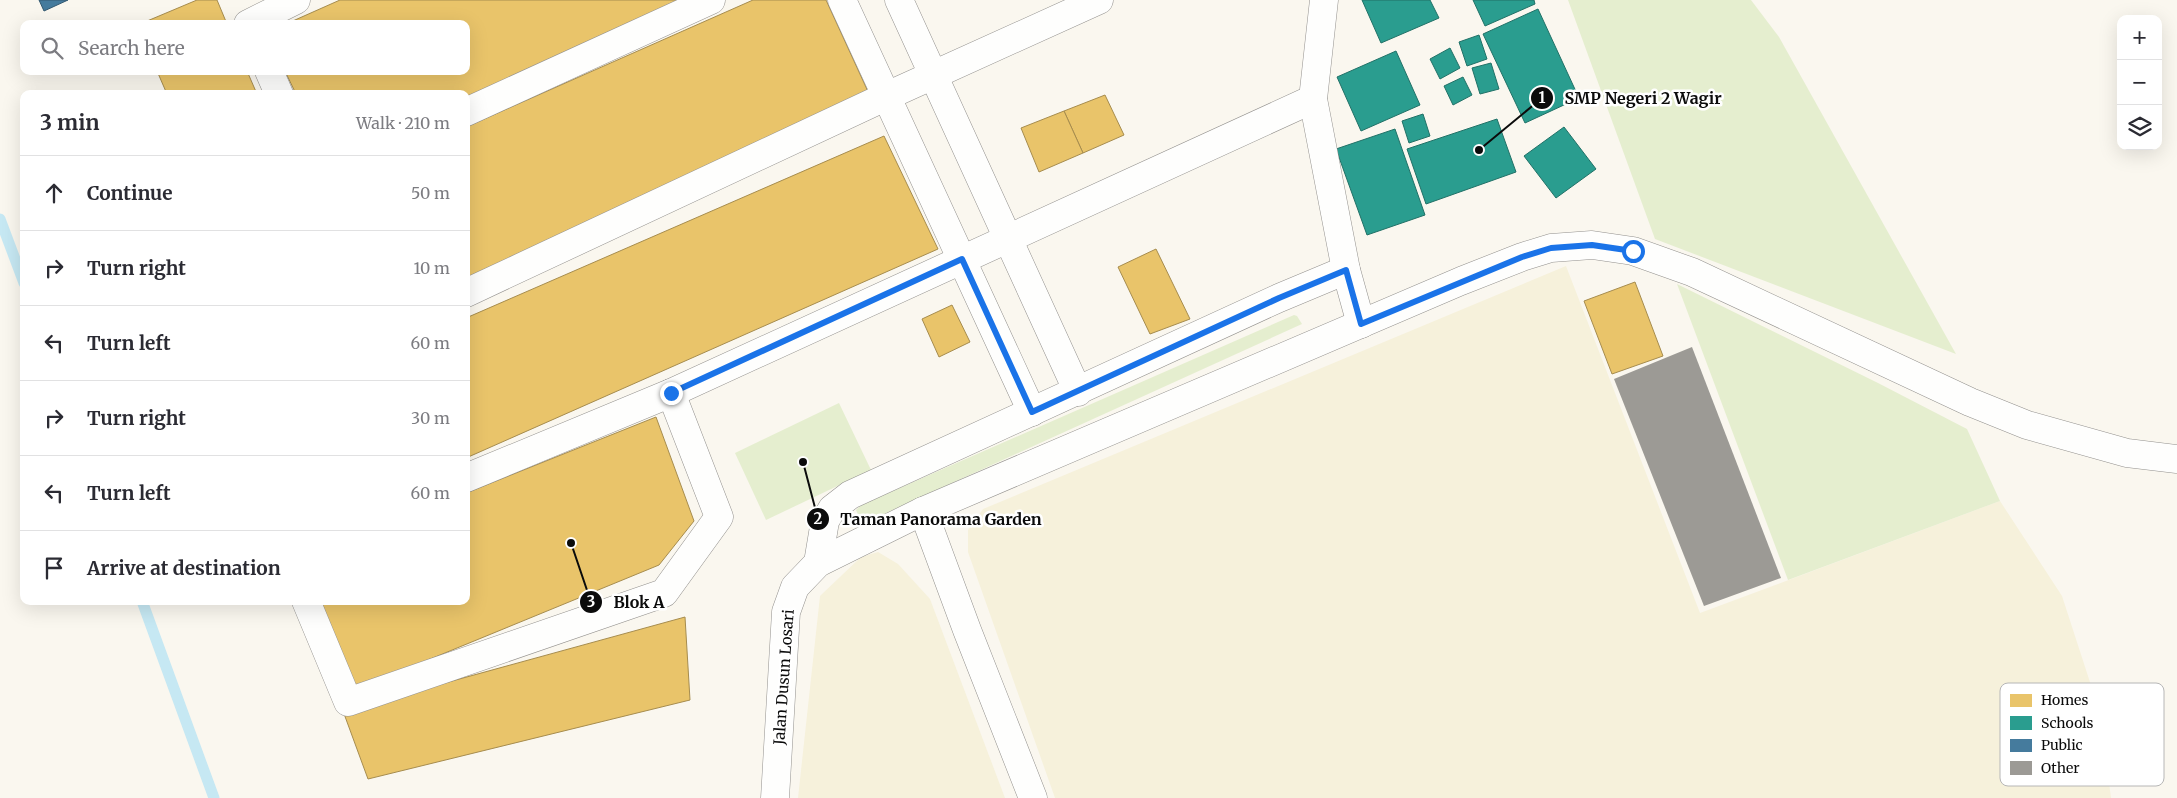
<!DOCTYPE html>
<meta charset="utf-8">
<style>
body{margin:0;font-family:Merriweather,serif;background:#f2f2f3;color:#2b2b33}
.controls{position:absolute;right:15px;top:15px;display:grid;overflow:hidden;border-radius:10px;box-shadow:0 5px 20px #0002}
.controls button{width:45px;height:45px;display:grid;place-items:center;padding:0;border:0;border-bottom:1px solid #e1e1e2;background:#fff;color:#2b2b33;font:25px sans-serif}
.stop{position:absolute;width:15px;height:15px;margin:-11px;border:4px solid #1a73e8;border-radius:50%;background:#fff}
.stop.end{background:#1a73e8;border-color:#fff;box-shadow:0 1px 5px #0008}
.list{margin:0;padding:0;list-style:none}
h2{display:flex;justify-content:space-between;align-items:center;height:65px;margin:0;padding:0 20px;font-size:21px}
h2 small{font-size:16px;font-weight:400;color:#7c7c81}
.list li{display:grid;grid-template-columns:32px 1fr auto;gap:15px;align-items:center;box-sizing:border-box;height:75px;padding:0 20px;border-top:1px solid #e1e1e2}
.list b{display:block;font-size:19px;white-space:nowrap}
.list em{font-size:16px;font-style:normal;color:#7c7c81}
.icon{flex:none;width:28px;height:28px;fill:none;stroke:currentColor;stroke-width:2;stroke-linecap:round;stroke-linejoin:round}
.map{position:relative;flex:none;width:2177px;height:798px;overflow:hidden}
.search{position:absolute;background:#fff;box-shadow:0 5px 20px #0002;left:20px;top:20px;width:450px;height:55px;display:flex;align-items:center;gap:12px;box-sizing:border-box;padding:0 18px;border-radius:10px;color:#7c7c81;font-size:19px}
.panel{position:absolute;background:#fff;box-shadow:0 5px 20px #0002;left:20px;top:90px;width:450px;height:515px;border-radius:10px}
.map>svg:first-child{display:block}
.farmland{fill:#f6f1db}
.green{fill:#e5eecf}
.homes{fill:#e9c46a;stroke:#a68c4e}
.schools{fill:#2a9d8f;stroke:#217167}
.public{fill:#457b9d;stroke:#345971}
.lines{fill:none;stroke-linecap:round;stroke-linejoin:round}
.stream{stroke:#c6e8f3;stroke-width:11}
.building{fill:#9c9a95}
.street-casing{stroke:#93918e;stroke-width:29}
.street{stroke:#fefefd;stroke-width:28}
.route{stroke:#1a73e8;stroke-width:6}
.labels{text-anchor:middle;stroke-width:5;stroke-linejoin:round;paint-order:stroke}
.street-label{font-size:15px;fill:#0b0b0b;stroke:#fff}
.key{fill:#fff;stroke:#b6b6b6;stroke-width:1}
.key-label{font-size:14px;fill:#0b0b0b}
.leader{fill:none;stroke:#0b0b0b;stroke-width:2}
.callout-dot{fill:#0b0b0b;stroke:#fff;stroke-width:2}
.mark-label{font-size:15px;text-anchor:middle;font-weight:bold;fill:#fff}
.callout-label{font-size:16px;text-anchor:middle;font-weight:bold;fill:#0b0b0b;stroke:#fff;stroke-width:5;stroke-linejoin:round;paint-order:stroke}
</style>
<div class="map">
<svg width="2177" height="798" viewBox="0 0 2177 798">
<rect width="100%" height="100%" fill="#faf7ef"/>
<g class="farmland">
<path d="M 1566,266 L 1700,613 L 2000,501 L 2062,596 L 2100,713 L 2111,798 L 1055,798 L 968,552 L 968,530 L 983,509 Z"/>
<path d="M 878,552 L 898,564 L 930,599 L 1005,798 L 798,798 L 820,596 L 861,557 Z"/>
</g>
<g class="green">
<path d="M 1568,0 L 1751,0 L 1779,37 L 1956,354 L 1655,239 Z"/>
<path d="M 1677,284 L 1878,383 L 1967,429 L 2000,501 L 1788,580 Z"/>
<path d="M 1294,315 L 1297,316 L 1302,324 L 862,524 L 856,510 L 861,505 Z"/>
<path d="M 839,403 L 871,470 L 766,520 L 735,453 Z"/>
</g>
<g class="homes">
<path d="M 197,0 L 217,0 L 227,24 L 140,24 Z"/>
<path d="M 340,0 L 680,0 L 466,100 L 466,94 L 296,94 L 285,71 L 466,71 L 466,24 L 286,24 Z"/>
<path d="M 753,0 L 826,0 L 870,96 L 466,282 L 466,127 Z"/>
<path d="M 157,71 L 247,71 L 257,94 L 167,94 Z"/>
<path d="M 1105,95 L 1124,135 L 1083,153 L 1064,111 Z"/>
<path d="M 1064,111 L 1083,153 L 1039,172 L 1021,128 Z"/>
<path d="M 884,136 L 938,249 L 466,458 L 466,318 Z"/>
<path d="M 1156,249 L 1190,319 L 1150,334 L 1118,267 Z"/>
<path d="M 1635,282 L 1663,356 L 1612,374 L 1584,301 Z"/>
<path d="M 952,305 L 970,342 L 939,357 L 922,319 Z"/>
<path d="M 656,417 L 694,521 L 659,565 L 350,692 L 316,601 L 466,601 L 466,493 Z"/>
<path d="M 685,617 L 690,700 L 368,779 L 343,711 Z"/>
</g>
<g class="schools">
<path d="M 1362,0 L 1430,0 L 1439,18 L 1381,43 Z"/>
<path d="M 1473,0 L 1534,0 L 1535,4 L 1485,26 Z"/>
<path d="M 1538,9 L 1579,98 L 1525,123 L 1483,34 Z"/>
<path d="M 1479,35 L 1487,59 L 1467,66 L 1459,42 Z"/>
<path d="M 1450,48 L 1460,68 L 1440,79 L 1430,59 Z"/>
<path d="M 1396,51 L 1420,105 L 1361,131 L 1337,77 Z"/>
<path d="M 1491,63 L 1499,89 L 1480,94 L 1472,68 Z"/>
<path d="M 1463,77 L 1472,95 L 1453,105 L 1444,86 Z"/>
<path d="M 1423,114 L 1430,136 L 1409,143 L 1402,121 Z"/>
<path d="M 1497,119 L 1516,172 L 1426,204 L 1407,149 Z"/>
<path d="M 1564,127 L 1596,169 L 1556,198 L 1524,156 Z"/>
<path d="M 1395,129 L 1425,215 L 1367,235 L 1336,149 Z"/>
</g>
<path class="public" d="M 39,0 L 68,0 L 44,11 Z"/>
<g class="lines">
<g class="stream">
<path d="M 0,219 L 24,283"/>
<path d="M 142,601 L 214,798"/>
</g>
</g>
<path class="building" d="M 1692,347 L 1781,578 L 1704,606 L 1614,379 Z"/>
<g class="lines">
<defs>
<g id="street">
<path d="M 842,0 L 1032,412"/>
<path d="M 899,0 L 1078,392"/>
<path d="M 1324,0 L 1313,99 L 1346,270 L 1361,324"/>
<path d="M 248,24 L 296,0"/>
<path d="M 269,71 L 279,94"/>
<path d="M 466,112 L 711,0"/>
<path d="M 466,293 L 887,96 L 1099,0"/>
<path d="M 466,478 L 671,393 L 1313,99"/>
<path d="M 923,511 L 967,630 L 1033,798"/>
<path d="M 818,563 L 825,521 L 832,509 L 850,495 L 1279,298 L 1346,270"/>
<path d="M 306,601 L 348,702 L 664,593 L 719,517 L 671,393"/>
<path d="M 775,798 L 786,612 L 795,587 L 818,563 L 923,511 L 1461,281 L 1522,257 L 1551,248 L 1592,245 L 1633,251 L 1692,272 L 1970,402 L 2027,425 L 2127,453 L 2177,459"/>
</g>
</defs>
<use href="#street" class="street-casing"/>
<use href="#street" class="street"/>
</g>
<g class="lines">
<path class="route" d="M 671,393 L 962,259 L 1032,412 L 1279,298 L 1346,270 L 1361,324 L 1522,257 L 1551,248 L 1592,245 L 1633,251"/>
</g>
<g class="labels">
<g class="street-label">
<text transform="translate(784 677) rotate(-86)" y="5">Jalan Dusun Losari</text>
</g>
</g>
<rect x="2000" y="683" width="164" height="103" rx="8" class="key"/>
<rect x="2010" y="694" width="22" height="13" fill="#e9c46a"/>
<rect x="2010" y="716" width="22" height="14" fill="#2a9d8f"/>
<rect x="2010" y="739" width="22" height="13" fill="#457b9d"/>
<rect x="2010" y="761" width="22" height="14" fill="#9c9a95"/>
<g class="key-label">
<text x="2041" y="705">Homes</text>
<text x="2041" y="728">Schools</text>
<text x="2041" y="750">Public</text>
<text x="2041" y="773">Other</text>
</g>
<path class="leader" d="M1479 150L1542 98M803 462L818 519M571 543L591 602"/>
<g class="callout-dot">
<circle cx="1479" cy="150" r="5"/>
<circle cx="803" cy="462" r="5"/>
<circle cx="571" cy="543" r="5"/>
<circle cx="1542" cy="98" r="12"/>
<circle cx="818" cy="519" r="12"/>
<circle cx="591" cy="602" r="12"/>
</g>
<g class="mark-label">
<text x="1542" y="103">1</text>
<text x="818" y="524">2</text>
<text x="591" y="607">3</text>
</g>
<g class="callout-label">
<text x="1643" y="104">SMP Negeri 2 Wagir</text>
<text x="941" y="525">Taman Panorama Garden</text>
<text x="639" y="608">Blok A</text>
</g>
</svg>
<div class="controls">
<button>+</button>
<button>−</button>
<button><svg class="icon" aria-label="layers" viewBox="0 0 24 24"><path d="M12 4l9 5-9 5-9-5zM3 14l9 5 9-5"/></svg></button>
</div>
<div class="stop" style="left:1633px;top:251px"></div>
<div class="stop end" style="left:671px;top:393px"></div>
<div class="search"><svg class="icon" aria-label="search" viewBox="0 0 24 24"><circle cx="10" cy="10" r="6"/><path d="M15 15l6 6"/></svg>Search here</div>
<section class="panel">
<h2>3 min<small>Walk · 210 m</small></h2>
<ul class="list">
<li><svg class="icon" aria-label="ahead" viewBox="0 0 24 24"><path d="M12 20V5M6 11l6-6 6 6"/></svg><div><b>Continue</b></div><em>50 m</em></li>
<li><svg class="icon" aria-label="right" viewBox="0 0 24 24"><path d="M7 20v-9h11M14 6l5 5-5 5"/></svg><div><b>Turn right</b></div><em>10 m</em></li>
<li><svg class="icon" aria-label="left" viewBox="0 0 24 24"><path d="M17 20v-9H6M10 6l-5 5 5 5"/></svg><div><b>Turn left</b></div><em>60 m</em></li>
<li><svg class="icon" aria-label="right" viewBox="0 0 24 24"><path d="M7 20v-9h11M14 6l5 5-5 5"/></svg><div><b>Turn right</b></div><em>30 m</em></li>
<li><svg class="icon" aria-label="left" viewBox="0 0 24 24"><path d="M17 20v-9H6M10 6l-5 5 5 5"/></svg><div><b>Turn left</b></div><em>60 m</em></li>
<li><svg class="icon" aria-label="arrive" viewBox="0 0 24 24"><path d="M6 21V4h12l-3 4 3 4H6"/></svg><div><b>Arrive at destination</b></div></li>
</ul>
</section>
</div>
